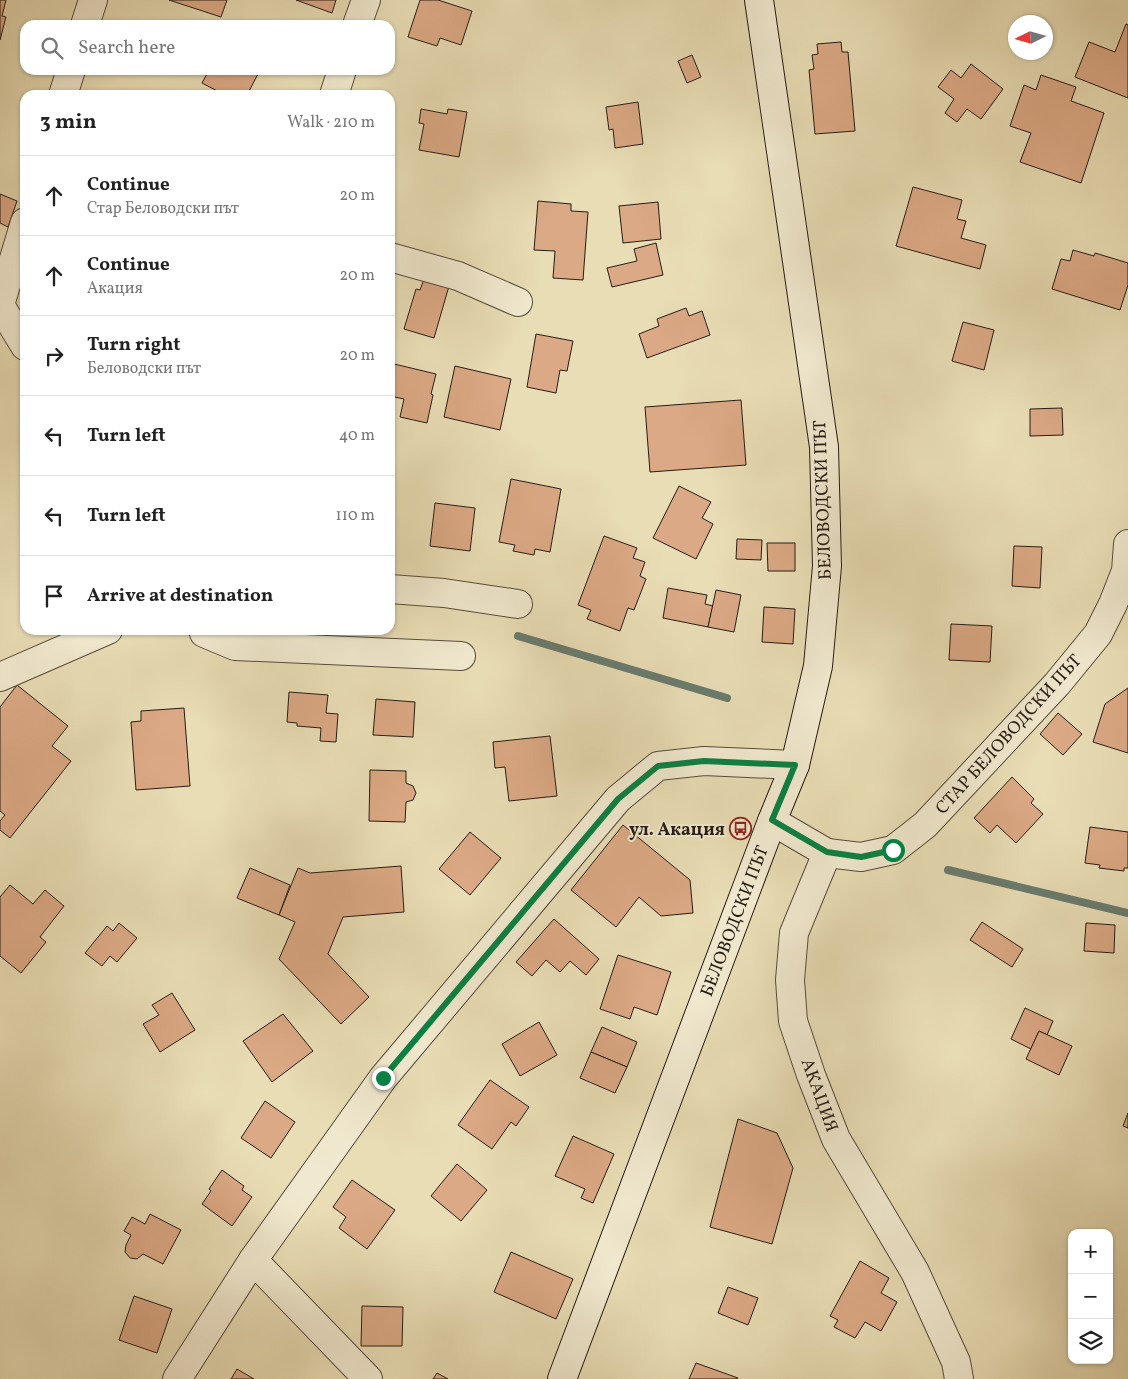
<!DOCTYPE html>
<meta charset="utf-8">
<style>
body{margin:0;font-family:Vollkorn,serif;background:#f6f6f6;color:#222}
.controls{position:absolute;right:15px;bottom:15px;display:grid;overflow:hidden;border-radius:10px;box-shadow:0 1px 4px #0004}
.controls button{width:45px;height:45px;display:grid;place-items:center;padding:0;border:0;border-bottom:1px solid #e0e0e0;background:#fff;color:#222;font:25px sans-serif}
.compass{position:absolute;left:1008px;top:15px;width:45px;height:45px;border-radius:50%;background:#fff;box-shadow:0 1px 4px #0004;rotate:265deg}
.stop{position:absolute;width:15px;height:15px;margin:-11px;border:4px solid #0b8043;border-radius:50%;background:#fff}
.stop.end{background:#0b8043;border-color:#fff;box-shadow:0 1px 5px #0008}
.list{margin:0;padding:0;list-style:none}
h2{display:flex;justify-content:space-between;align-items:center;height:65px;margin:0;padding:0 20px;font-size:21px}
h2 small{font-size:16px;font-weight:400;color:#767676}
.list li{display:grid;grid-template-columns:32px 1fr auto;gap:15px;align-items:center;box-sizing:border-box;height:80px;padding:0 20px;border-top:1px solid #e0e0e0}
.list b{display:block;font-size:19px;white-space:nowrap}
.list p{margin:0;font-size:16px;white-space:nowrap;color:#767676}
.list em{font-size:16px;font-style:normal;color:#767676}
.icon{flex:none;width:28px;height:28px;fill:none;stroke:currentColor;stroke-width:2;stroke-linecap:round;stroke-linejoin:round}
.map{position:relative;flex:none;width:1128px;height:1379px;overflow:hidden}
.search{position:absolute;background:#fff;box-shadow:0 1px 4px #0004;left:20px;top:20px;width:375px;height:55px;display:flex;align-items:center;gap:12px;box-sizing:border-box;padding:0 18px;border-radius:15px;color:#767676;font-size:19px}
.panel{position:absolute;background:#fff;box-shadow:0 1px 4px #0004;left:20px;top:90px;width:375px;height:545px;border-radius:15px}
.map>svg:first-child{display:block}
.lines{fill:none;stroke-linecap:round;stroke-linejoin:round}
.stream{stroke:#697c6f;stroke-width:8}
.building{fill:#dba985;stroke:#251c13}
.street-casing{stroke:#564c3c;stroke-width:30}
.secondary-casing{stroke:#251c13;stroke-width:30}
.street{stroke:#f1e9cf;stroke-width:28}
.secondary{stroke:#f1e9cf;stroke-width:28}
.route{stroke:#0b8043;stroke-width:6}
.labels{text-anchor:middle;stroke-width:4;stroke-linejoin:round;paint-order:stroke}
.street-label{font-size:18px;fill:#251c13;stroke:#f1e9cf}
.poi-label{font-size:18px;font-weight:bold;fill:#251c13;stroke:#f1e9cf;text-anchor:end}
</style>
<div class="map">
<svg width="1128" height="1379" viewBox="0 0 1128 1379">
<rect width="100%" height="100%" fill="#e9ddb5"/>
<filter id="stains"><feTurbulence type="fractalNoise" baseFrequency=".004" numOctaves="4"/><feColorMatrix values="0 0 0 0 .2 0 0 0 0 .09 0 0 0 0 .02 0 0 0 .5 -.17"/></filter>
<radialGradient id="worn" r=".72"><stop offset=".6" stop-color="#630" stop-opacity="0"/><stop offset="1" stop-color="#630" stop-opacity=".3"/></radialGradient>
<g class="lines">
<g class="stream">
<path d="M 518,636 L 727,698"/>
<path d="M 948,870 L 1128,913"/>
</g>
</g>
<g class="building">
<path d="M 0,0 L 6,0 L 2,16 L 6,17 L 0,40 Z"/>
<path d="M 169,0 L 227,0 L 221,17 Z"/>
<path d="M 296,0 L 336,0 L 332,13 Z"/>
<path d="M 420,0 L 438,0 L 472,11 L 461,45 L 440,38 L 437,46 L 408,37 Z"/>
<path d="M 1126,24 L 1128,25 L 1128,98 L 1075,77 L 1089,42 L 1115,52 Z"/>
<path d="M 841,42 L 842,52 L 848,52 L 855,131 L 815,134 L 809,70 L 814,69 L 812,55 L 818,54 L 817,44 Z"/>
<path d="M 692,55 L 701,77 L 687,83 L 678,61 Z"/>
<path d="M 971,64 L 1003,89 L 981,119 L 967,109 L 957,122 L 945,113 L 954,99 L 938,87 L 951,70 L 961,78 Z"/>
<path d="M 209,70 L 254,70 L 259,72 L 247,95 L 225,95 L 202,83 Z"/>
<path d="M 1041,75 L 1076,87 L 1071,101 L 1104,113 L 1081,183 L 1020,162 L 1031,133 L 1010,126 L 1024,85 L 1036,90 Z"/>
<path d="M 638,102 L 643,144 L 615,148 L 613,129 L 609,130 L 606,107 Z"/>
<path d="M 421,109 L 447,114 L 448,109 L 467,112 L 459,157 L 419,150 L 424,124 L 419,123 Z"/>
<path d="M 913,187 L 962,200 L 957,219 L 966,221 L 961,238 L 986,245 L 980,269 L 896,246 Z"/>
<path d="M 0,194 L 17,201 L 8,227 L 0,223 Z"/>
<path d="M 538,201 L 571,204 L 571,211 L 588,212 L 583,280 L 553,278 L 555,251 L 534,250 Z"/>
<path d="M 658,202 L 661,239 L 623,243 L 619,206 Z"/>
<path d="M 656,243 L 663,275 L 612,287 L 607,268 L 637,261 L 634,249 Z"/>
<path d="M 1073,250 L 1094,256 L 1095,253 L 1128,263 L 1128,285 L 1120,310 L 1052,289 L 1061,259 L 1070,261 Z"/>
<path d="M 424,279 L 449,286 L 434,338 L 404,329 L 416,289 L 420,290 Z"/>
<path d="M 686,308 L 689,316 L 702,311 L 710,335 L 647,358 L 639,334 L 659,326 L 657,319 Z"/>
<path d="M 963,322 L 994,330 L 984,370 L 952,361 Z"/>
<path d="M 536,334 L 573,341 L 567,371 L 560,370 L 556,393 L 527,387 Z"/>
<path d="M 390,363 L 436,374 L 431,394 L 433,395 L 427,423 L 400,417 L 404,399 L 390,396 Z"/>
<path d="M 455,366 L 511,379 L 500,430 L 444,417 Z"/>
<path d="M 741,400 L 746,465 L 650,472 L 645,407 Z"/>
<path d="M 1062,408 L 1063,435 L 1030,436 L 1030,409 Z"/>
<path d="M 511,479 L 561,489 L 550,552 L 535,549 L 534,555 L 513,551 L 515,545 L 499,542 Z"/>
<path d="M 679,486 L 711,502 L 702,518 L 713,524 L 696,559 L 653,538 Z"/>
<path d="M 435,503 L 475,508 L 470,551 L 430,546 Z"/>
<path d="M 604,536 L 637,548 L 633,558 L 645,562 L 640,576 L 646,579 L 634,610 L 628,608 L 620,631 L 587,619 L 591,610 L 578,605 Z"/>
<path d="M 737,539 L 762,540 L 761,560 L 736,559 Z"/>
<path d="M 767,543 L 795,543 L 795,571 L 768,571 Z"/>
<path d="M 1014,546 L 1042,547 L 1040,588 L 1012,586 Z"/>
<path d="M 668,588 L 707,595 L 705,604 L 713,606 L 708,627 L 663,618 Z"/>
<path d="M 716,590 L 741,595 L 734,632 L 708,627 Z"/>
<path d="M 764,607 L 795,609 L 793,644 L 762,642 Z"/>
<path d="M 951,624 L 992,626 L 990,662 L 949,660 Z"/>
<path d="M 17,685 L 68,726 L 52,746 L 71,761 L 10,838 L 0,830 L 0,821 L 5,815 L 0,811 L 0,707 Z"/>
<path d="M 1128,688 L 1128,753 L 1093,742 L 1105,704 Z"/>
<path d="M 289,692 L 328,695 L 326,713 L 338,714 L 336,742 L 320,741 L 321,728 L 297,726 L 297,723 L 287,722 Z"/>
<path d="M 376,699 L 415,702 L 413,737 L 373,735 Z"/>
<path d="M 184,708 L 190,786 L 136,790 L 131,722 L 141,721 L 141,711 Z"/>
<path d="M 1058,713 L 1082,734 L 1063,755 L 1040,734 Z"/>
<path d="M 550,736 L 557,796 L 509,801 L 505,767 L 495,768 L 493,742 Z"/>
<path d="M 370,770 L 406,771 L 406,783 L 413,786 L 416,793 L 413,800 L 406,802 L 405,822 L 369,821 Z"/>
<path d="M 1012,777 L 1034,799 L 1031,803 L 1043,814 L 1016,843 L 997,825 L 990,833 L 974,818 Z"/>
<path d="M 623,825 L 690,880 L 693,913 L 661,916 L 639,897 L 616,927 L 571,890 Z"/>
<path d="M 1090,827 L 1128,832 L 1128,868 L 1124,868 L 1124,871 L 1099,868 L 1100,865 L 1085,863 Z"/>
<path d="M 470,832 L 501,858 L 470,895 L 439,869 Z"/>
<path d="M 401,866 L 404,912 L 343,917 L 328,954 L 369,997 L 341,1024 L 279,959 L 295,922 L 279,915 L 298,868 L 310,873 Z"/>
<path d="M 250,868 L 290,885 L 279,915 L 237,898 Z"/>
<path d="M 10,885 L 33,904 L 45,890 L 64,906 L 40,937 L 46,942 L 21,973 L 0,956 L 0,897 Z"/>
<path d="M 554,919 L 599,959 L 586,975 L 570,961 L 560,972 L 546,960 L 532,976 L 516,962 Z"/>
<path d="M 982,922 L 1023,949 L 1012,967 L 970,940 Z"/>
<path d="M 119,923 L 137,938 L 117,962 L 110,956 L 102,966 L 85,953 L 107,926 L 113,931 Z"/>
<path d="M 1086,923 L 1115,925 L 1114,953 L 1084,951 Z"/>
<path d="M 618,955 L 671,972 L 657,1015 L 634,1007 L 630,1019 L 600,1009 Z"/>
<path d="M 172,993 L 195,1030 L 160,1052 L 143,1024 L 159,1015 L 152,1005 Z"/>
<path d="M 1025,1008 L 1053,1021 L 1047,1035 L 1039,1031 L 1031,1049 L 1011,1039 Z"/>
<path d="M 283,1014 L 313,1051 L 272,1082 L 243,1041 Z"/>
<path d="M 539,1022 L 557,1055 L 520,1076 L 502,1044 Z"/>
<path d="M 602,1027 L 637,1042 L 627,1067 L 591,1052 Z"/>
<path d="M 1039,1031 L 1072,1046 L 1059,1075 L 1026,1059 Z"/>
<path d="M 591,1052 L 627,1067 L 615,1093 L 580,1078 Z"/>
<path d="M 490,1080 L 529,1107 L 516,1126 L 511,1122 L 492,1149 L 458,1125 Z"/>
<path d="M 265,1101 L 295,1122 L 271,1158 L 241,1138 Z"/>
<path d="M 1128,1113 L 1128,1128 L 1123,1126 Z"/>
<path d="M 738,1119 L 777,1133 L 793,1168 L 772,1244 L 710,1227 Z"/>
<path d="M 573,1136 L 614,1154 L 593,1203 L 581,1198 L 585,1189 L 555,1176 Z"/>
<path d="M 457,1164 L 487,1190 L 461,1221 L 431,1196 Z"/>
<path d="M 222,1170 L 244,1186 L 242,1190 L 252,1197 L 232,1226 L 202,1204 L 211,1191 L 209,1189 Z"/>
<path d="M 352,1180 L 395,1210 L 367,1249 L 339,1228 L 346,1217 L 333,1207 Z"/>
<path d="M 150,1214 L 181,1230 L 163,1264 L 143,1254 L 137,1259 L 130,1258 L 125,1252 L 126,1245 L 131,1235 L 124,1231 L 132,1217 L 145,1224 Z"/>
<path d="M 511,1252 L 573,1279 L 556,1319 L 494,1292 Z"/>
<path d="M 860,1261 L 889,1278 L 881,1293 L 897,1302 L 881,1331 L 865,1322 L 855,1338 L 834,1327 L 838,1320 L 830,1316 Z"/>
<path d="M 728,1287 L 758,1298 L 748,1325 L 718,1313 Z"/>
<path d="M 134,1296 L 172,1309 L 157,1353 L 119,1340 Z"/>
<path d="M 362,1306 L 403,1307 L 402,1346 L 361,1346 Z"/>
<path d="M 696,1363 L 738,1378 L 737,1379 L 689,1379 Z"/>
<path d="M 237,1369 L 254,1379 L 231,1379 Z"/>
<path d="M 437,1373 L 448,1379 L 433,1379 Z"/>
</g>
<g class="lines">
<defs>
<g id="street">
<path d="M 85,25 L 93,0"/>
<path d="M 357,25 L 366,0"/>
<path d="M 63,95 L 71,70"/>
<path d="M 334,95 L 342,70"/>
<path d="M 25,222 L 0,305 L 25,346"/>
<path d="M 390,257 L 458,276 L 518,302"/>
<path d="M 390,589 L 444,593 L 518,604"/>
<path d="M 203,630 L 204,633 L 235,646 L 461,656"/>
<path d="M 0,677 L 108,630"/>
<path d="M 772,821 L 827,853 L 794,933 L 790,980 L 793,1021 L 811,1075 L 836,1139 L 915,1272 L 956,1362 L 959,1379"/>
<path d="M 827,853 L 861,857 L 893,850 L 925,825 L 1057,684 L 1098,634 L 1113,604 L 1126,571 L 1128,544"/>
<path d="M 253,1260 L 368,1379"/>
<path d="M 177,1379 L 253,1260 L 383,1078 L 618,799 L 658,766 L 704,761 L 795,765"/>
</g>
<path id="secondary" d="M 562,1379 L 772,821 L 795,765 L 818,666 L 827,566 L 824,447 L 759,0"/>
</defs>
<use href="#street" class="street-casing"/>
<use href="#secondary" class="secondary-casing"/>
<use href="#street" class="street"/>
<use href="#secondary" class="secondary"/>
</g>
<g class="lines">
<path class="route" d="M 383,1078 L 618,799 L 658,766 L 704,761 L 795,765 L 772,820 L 827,852 L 861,857 L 893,850"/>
</g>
<defs>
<symbol id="bus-ring" viewBox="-11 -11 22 22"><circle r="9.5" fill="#f1e9cf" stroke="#8f2418" stroke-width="1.5"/><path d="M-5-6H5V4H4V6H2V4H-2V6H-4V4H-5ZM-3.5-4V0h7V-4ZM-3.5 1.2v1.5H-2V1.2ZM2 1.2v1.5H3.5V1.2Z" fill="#8f2418"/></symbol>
</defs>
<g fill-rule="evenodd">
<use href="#bus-ring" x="728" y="816" width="25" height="25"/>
</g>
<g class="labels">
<g class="street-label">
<text transform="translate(822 500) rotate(-92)" y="6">БЕЛОВОДСКИ ПЪТ</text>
<text transform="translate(1008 734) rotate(-48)" y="6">СТАР БЕЛОВОДСКИ ПЪТ</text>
<text transform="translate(734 921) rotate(-69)" y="6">БЕЛОВОДСКИ ПЪТ</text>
<text transform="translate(820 1095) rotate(70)" y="6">АКАЦИЯ</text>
</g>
<g class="poi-label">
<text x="725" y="835">ул. Акация</text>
</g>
</g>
<rect width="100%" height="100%" filter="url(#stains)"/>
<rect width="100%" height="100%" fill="url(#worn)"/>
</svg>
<div class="controls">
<button>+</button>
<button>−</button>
<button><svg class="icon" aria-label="layers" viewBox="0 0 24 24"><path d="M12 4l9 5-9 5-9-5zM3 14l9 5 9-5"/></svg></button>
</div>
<svg class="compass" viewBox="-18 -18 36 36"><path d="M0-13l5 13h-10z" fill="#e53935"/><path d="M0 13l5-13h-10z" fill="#767676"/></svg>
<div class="stop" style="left:893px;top:850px"></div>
<div class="stop end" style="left:383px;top:1078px"></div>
<div class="search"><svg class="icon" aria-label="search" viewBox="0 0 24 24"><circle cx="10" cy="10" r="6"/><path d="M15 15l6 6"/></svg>Search here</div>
<section class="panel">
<h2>3 min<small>Walk · 210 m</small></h2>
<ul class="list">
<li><svg class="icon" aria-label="ahead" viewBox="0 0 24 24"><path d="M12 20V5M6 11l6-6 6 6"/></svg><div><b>Continue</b><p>Стар Беловодски път</p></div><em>20 m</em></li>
<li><svg class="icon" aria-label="ahead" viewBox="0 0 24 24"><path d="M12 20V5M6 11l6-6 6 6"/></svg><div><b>Continue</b><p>Акация</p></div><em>20 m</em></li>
<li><svg class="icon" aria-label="right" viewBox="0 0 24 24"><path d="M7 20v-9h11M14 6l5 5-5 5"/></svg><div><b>Turn right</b><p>Беловодски път</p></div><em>20 m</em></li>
<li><svg class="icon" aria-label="left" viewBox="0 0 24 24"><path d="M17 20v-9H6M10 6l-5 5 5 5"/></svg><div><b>Turn left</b></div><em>40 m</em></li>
<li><svg class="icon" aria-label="left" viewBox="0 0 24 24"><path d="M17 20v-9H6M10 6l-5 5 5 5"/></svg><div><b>Turn left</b></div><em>110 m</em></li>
<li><svg class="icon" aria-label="arrive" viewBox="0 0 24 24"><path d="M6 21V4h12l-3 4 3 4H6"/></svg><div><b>Arrive at destination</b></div></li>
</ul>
</section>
</div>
